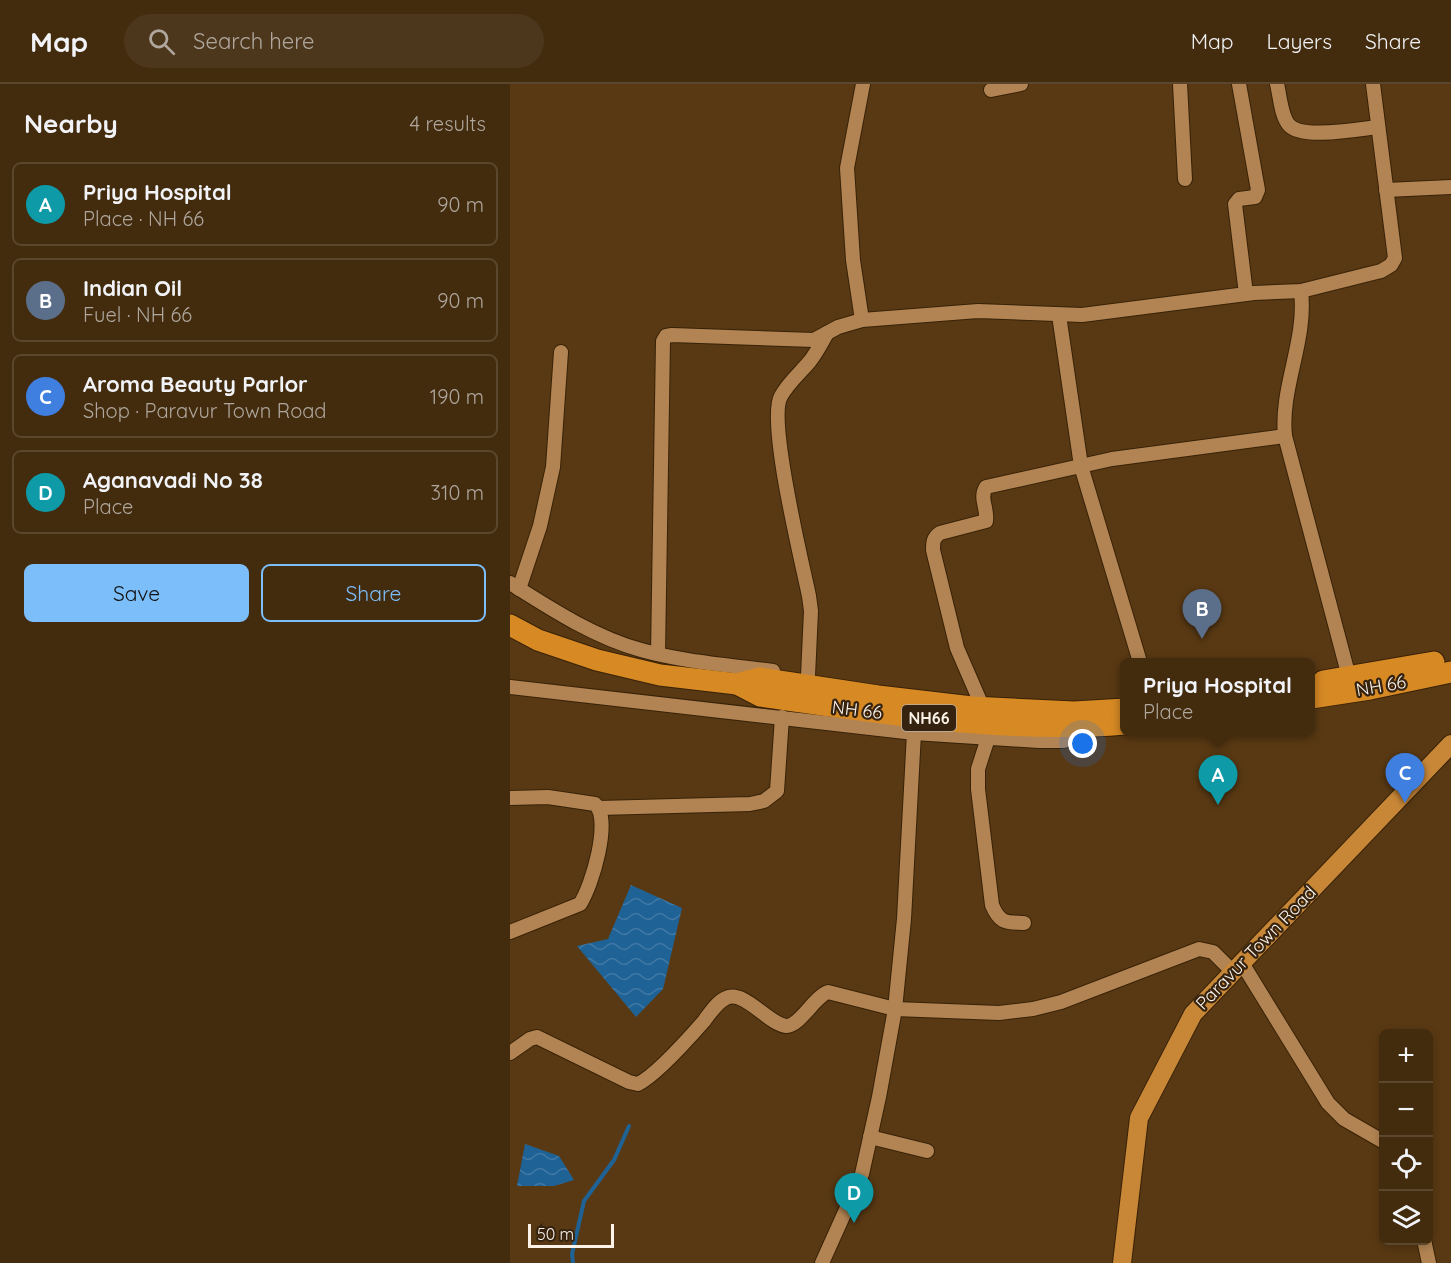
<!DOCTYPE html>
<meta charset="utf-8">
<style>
body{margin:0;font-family:Quicksand,sans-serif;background:#4d371c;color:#f1f3f6}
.controls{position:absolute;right:18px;bottom:18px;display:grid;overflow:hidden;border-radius:9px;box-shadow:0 3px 9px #0003}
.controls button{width:54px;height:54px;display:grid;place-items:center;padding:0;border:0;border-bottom:2px solid #5b472e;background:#432b0e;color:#f1f3f6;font:30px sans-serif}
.scale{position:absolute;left:18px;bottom:15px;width:86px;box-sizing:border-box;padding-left:6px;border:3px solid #fcf2e8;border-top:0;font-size:16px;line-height:21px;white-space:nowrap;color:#fcf2e8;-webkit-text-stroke:4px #35230f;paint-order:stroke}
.you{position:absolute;left:573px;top:660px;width:21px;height:21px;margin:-15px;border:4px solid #fff;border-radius:50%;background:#1a73e8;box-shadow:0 0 0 9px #1a73e833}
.badge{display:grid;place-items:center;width:39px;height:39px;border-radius:50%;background:#7cbef9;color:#fff;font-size:20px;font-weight:700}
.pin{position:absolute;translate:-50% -50px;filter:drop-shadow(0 2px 3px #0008)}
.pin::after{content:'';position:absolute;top:32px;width:21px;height:18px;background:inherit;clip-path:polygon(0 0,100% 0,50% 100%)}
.popup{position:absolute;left:610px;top:574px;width:195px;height:78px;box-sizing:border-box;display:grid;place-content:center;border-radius:9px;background:#432b0e;filter:drop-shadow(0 2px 4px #0005);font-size:20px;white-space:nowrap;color:#afa79e}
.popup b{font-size:22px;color:#f1f3f6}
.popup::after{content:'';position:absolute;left:50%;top:100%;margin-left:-12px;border:12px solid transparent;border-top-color:#432b0e}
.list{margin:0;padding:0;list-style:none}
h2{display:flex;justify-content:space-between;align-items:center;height:78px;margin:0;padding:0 24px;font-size:26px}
h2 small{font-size:20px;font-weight:400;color:#afa79e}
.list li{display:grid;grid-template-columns:39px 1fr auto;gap:18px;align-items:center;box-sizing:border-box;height:84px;margin:0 12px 12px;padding:0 12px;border:2px solid #5b472e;border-radius:9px}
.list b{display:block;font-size:22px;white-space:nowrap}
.list p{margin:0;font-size:20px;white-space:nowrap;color:#afa79e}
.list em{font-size:20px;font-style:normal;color:#afa79e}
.actions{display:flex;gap:12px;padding:18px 24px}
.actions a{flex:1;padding:14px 0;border:2px solid #7cbef9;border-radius:9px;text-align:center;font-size:21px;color:#7cbef9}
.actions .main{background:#7cbef9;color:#111}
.icon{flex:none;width:33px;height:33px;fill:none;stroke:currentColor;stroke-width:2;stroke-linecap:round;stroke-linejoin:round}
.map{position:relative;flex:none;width:941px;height:1179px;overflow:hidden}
header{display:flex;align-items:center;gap:36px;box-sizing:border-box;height:84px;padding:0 30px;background:#432b0e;border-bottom:2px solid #5b472e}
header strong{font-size:28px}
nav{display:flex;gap:33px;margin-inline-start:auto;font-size:21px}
.search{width:420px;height:54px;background:#4d371c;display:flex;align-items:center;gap:15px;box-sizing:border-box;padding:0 21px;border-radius:33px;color:#afa79e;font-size:22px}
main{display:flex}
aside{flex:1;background:#432b0e}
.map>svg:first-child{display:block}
.water{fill:url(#water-waves)}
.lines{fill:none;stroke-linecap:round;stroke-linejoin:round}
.stream{stroke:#1f6296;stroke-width:4}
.minor-casing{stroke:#382207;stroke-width:16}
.major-casing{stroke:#382207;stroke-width:20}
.highway-casing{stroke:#382207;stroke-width:23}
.minor{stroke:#b28453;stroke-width:14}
.major{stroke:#c88737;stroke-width:18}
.highway{stroke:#d78924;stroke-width:21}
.labels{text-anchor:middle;stroke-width:4.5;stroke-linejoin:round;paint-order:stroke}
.shield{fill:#35230f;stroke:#c0b4a7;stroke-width:1.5}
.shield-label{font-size:16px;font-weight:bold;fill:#fcf2e8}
.street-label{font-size:18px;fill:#fcf2e8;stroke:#35230f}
</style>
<header>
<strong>Map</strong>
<div class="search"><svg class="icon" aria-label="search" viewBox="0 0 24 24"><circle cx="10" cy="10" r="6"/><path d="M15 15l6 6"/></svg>Search here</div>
<nav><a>Map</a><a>Layers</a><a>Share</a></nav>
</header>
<main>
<aside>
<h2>Nearby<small>4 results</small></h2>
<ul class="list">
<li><span class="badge" style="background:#0f9aa8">A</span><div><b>Priya Hospital</b><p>Place · NH 66</p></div><em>90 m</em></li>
<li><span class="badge" style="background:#5c6f8a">B</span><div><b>Indian Oil</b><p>Fuel · NH 66</p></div><em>90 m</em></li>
<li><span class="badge" style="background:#3f7fe0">C</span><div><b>Aroma Beauty Parlor</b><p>Shop · Paravur Town Road</p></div><em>190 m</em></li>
<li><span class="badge" style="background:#0f9aa8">D</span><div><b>Aganavadi No 38</b><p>Place</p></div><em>310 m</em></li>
</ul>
<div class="actions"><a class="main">Save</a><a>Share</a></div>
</aside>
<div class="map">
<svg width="941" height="1179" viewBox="0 0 941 1179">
<defs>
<pattern id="water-waves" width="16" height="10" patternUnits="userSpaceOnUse" patternTransform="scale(1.5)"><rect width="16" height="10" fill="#1f6296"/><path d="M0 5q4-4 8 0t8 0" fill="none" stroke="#4079a5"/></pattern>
</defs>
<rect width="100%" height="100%" fill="#593913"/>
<g class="water">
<path d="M 121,801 L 172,824 L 153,905 L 126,933 L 67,862 L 98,855 Z"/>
<path d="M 15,1060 L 49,1072 L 64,1096 L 44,1102 L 7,1102 Z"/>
</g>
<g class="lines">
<path class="stream" d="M 63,1179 L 62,1170 L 74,1117 L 104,1076 L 119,1042"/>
<defs>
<g id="minor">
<path d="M 670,0 L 675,95"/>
<path d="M 729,0 L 748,106 L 745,113 L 729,115 L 725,120 L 736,210"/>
<path d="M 767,0 C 770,12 771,32 779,41 C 792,56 849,45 868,43"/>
<path d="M 481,6 L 511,0"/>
<path d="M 876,106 L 941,103"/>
<path d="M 791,207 C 797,257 770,303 775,352 L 839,593"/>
<path d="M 549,231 L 571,382 L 630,578"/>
<path d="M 352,236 L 343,176 L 337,84 L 353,0"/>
<path d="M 0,499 C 41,525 84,553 131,566 C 174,578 219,581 263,587"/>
<path d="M 9,505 L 30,442 L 43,383 L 51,268"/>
<path d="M 148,570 L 153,257 L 156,252 L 162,251 L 304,256 L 328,243 L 352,236 L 468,227 L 572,231 L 744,209 L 791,207 L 871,187 L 881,181 L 885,174 L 863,0"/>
<path d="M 298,592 L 301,527 L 299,512 C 292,478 257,336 271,312 C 278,299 291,288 300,277 C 307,268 312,258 317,249"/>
<path d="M 0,603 L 404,649 L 529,657 L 554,657 L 560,651 L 561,643"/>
<path d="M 473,624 L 447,564 L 423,466 C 423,458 423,454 430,449 L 476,437 C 478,425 469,414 476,403 L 602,375 L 775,352"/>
<path d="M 478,654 L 468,685 L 468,705 L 482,821 C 490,840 496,838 514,839"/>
<path d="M 0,714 L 38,713 L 85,720 C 102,735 82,802 70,820 L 0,848"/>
<path d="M 89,724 L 240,720 L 254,717 L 267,707 L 272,633"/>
<path d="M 732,879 L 818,1019 L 834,1035 L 874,1058"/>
<path d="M 0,969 L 20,955 L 27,953 L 119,998 L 128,1000 C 146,991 180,953 194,937 C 200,929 207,918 216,914 C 234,905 258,940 276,942 C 289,943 304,913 318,908 L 385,925 L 489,929 L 523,925 L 551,918 L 689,865 L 703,868 L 723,888"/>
<path d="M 360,1053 L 417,1067"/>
<path d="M 914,1156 L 919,1179"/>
<path d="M 312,1179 L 352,1090 L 369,1013 L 385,925 L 394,835 L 404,649"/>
</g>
<path id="major" d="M 612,1179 L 629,1034 L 683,930 L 941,660"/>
<g id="highway">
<path d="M 0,541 L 28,556 L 87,576 L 150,591 L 227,600 L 250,594 L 368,612 L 462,623 L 564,628 L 615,625"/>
<path d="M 813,597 L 924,578"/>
<path d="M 227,600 L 250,612 C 371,629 493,650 615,640"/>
<path d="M 801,614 L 860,605 L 941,588"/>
</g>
</defs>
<use href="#minor" class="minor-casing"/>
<use href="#major" class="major-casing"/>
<use href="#highway" class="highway-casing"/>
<use href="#minor" class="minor"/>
<use href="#major" class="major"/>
<use href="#highway" class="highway"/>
</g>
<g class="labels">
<rect class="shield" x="392" y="621" width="54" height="26" rx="4.5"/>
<g class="shield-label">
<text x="419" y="640">NH66</text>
</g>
<g class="street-label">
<text transform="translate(871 602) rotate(-10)" y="6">NH 66</text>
<text transform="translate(347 626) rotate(7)" y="6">NH 66</text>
<text transform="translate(746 864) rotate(-46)" y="6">Paravur Town Road</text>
</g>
</g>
</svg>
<div class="controls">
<button>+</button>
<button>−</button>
<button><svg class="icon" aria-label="locate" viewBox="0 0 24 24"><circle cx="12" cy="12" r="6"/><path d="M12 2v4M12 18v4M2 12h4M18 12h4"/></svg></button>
<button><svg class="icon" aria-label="layers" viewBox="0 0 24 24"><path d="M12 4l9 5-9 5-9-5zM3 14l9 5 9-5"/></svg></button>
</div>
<div class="scale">50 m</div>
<div class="you"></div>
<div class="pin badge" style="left:708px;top:721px;background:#0f9aa8">A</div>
<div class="popup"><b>Priya Hospital</b>Place</div>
<div class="pin badge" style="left:692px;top:555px;background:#5c6f8a">B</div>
<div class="pin badge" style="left:895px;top:719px;background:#3f7fe0">C</div>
<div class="pin badge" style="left:344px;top:1139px;background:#0f9aa8">D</div>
</div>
</main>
